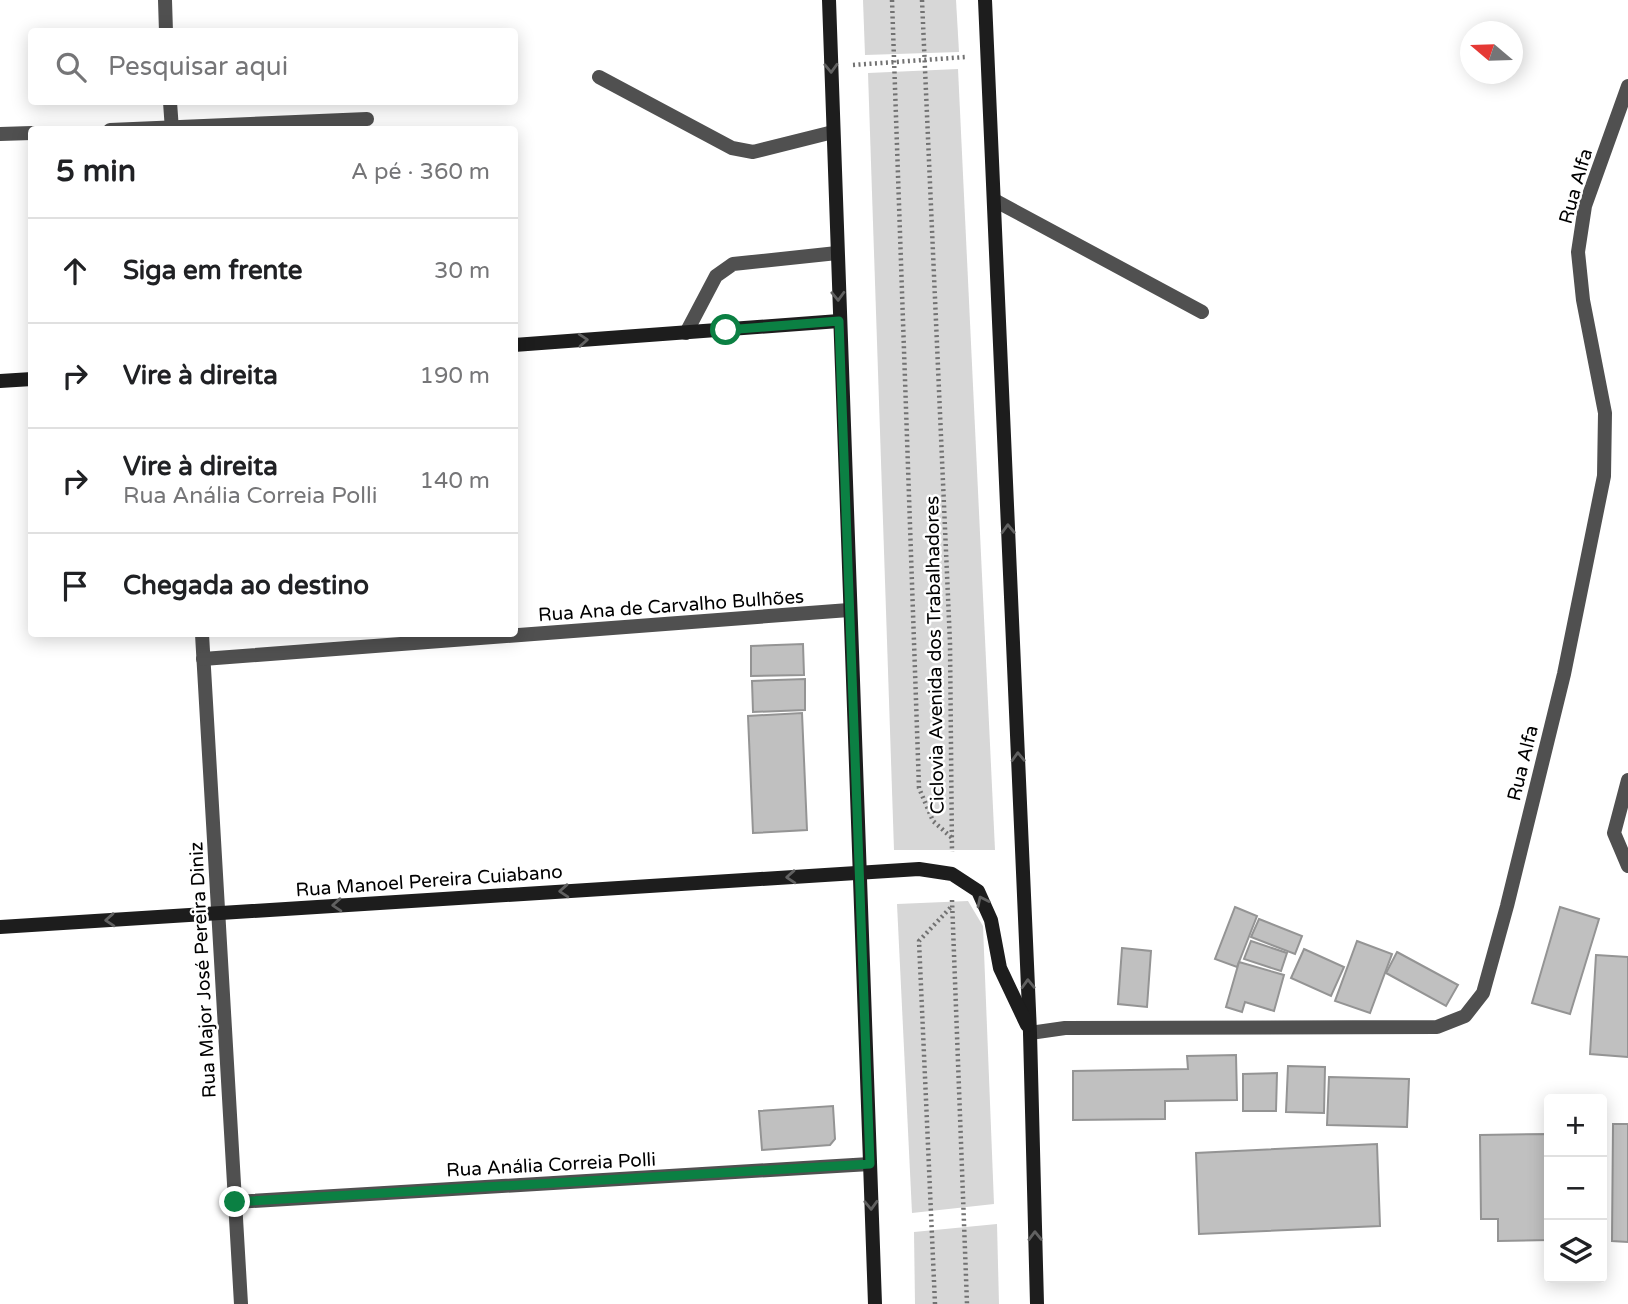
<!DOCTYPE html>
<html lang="pt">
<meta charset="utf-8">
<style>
body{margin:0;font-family:"Varela Round",sans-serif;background:#f6f6f6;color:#202124}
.controls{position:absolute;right:21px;bottom:21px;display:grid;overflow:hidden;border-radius:7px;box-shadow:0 4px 18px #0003}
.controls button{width:63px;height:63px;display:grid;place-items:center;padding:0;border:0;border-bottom:2px solid #e0e0e0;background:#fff;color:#202124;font:35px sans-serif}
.compass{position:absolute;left:1460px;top:21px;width:63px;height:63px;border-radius:50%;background:#fff;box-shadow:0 4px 18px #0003;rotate:289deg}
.stop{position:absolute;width:21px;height:21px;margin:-16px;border:5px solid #0b8043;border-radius:50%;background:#fff}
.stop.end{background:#0b8043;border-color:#fff;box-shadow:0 2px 7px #0008}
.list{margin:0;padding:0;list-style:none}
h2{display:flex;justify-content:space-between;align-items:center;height:91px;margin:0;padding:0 28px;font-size:30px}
h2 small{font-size:23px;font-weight:400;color:#757577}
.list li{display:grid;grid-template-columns:46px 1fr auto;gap:21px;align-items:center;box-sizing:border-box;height:105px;padding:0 28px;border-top:2px solid #e0e0e0}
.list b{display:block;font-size:26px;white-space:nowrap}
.list p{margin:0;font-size:23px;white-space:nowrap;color:#757577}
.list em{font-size:23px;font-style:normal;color:#757577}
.icon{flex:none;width:38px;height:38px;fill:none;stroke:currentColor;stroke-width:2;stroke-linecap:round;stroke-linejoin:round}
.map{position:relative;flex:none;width:1628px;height:1304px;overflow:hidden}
.search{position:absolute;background:#fff;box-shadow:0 4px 18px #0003;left:28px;top:28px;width:490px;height:77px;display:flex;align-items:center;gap:18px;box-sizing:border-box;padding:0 24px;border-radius:7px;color:#757577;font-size:26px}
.panel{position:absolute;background:#fff;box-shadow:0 4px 18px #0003;left:28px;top:126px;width:490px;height:511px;border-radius:7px}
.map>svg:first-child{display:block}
.green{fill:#d7d7d7}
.building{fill:#c0c0c0;stroke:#949494;stroke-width:2}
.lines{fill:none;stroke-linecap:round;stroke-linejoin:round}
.path{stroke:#727272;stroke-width:4.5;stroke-dasharray:2 3.5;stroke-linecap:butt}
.lane{stroke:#505050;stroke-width:14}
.street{stroke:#505050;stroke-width:14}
.secondary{stroke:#1d1d1d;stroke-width:14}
.oneway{stroke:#616161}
.route{stroke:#0b8043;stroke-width:9}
.labels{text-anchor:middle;stroke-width:5;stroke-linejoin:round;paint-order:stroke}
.street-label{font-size:19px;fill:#000;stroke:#fff}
</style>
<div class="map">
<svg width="1628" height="1304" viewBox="0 0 1628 1304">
<rect width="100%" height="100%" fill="#fff"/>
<g class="green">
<path d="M 863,0 L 956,0 L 959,52 L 865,55 Z"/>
<path d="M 958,69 L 995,850 L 894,850 L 868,73 Z"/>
<path d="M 968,901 L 983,926 L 994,1204 L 912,1213 L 897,904 Z"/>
<path d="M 997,1224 L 999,1304 L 915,1304 L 914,1232 Z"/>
</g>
<g class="building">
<path d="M 803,644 L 804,675 L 751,676 L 751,646 Z"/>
<path d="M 805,679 L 805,710 L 753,712 L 752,681 Z"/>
<path d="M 802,713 L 807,830 L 753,833 L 748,716 Z"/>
<path d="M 1235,907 L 1257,916 L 1237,967 L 1215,959 Z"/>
<path d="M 1560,907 L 1599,919 L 1570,1014 L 1532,1003 Z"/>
<path d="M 1259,919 L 1302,936 L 1295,954 L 1251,937 Z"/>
<path d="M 1251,941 L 1287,953 L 1281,971 L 1244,959 Z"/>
<path d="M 1357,941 L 1392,954 L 1370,1013 L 1335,1001 Z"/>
<path d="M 1122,948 L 1151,951 L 1147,1007 L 1118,1004 Z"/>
<path d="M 1304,949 L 1344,967 L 1331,996 L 1291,978 Z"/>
<path d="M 1397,952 L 1458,985 L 1446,1006 L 1386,973 Z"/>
<path d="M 1596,955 L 1628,957 L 1628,1057 L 1590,1054 Z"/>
<path d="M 1239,962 L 1284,975 L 1274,1011 L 1245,1002 L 1242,1012 L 1226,1007 Z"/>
<path d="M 1236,1055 L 1237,1100 L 1165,1101 L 1165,1119 L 1073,1120 L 1073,1071 L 1188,1069 L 1187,1056 Z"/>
<path d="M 1288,1066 L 1325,1067 L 1324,1113 L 1286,1112 Z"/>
<path d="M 1277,1073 L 1276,1111 L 1243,1111 L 1243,1074 Z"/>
<path d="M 1329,1077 L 1409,1079 L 1407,1127 L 1327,1125 Z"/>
<path d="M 833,1106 L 835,1139 L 830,1145 L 762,1150 L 759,1111 Z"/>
<path d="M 1613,1124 L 1628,1124 L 1628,1242 L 1612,1241 Z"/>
<path d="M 1549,1134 L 1549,1240 L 1498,1241 L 1498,1219 L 1481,1219 L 1480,1135 Z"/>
<path d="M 1377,1144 L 1380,1226 L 1199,1234 L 1196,1153 Z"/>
</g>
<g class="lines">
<g class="path">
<path d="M 892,0 L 919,788 L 933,821 L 952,838"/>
<path d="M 922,0 L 950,643 L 952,852"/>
<path d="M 853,65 L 966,57"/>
<path d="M 952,900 L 967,1304"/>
<path d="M 935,1304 L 919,941 L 952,906"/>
</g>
<g class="lane">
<path d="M 599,77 L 732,148 L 753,152 L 833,132"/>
<path d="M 994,200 L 1202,312"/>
<path d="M 686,333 L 716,276 L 733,264 L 837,253"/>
</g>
<g class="street">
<path d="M 165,0 L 166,32"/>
<path d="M 170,102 L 172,130"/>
<path d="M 110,130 L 367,119"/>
<path d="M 0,134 L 32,133"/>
<path d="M 202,634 L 241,1304"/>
<path d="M 203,659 L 849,610"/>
<path d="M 1628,780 L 1614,833 L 1628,866"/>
<path d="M 1030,1033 L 1065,1028 L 1437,1027 L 1465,1016 L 1483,993 L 1507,906 L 1564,674 L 1604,476 L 1605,413 L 1583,300 L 1578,252 L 1585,206 L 1628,86"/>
<path d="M 235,1202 L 870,1164"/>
</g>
<g class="secondary">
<path d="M 829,0 L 875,1304"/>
<path d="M 985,0 L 1030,1033 L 1037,1304"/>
<path d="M 514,345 L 839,321"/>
<path d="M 0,381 L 32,379"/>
<path d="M 0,927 L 919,869 L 952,874 L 978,891 L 991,920 L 1000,968 L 1027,1025"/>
</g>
</g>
<defs><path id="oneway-chevron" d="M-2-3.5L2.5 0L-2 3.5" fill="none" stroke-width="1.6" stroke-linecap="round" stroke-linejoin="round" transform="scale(1.75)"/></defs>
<g class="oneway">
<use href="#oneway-chevron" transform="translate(831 68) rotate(88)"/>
<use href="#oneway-chevron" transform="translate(838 296) rotate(88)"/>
<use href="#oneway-chevron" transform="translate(583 340) rotate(-4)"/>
<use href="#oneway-chevron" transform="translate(1008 529) rotate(-92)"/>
<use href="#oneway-chevron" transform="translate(1018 757) rotate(-92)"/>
<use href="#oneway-chevron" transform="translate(791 877) rotate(176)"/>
<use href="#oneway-chevron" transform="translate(564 891) rotate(176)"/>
<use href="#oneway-chevron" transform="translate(982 901) rotate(-116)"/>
<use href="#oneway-chevron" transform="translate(337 905) rotate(176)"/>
<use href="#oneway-chevron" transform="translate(110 920) rotate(176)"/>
<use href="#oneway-chevron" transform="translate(1028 984) rotate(-92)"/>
<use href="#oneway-chevron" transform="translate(871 1205) rotate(88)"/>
<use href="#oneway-chevron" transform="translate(1035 1236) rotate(-91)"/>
</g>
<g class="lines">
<path class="route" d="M 235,1202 L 870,1164 L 839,321 L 726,330"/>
</g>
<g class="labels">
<g class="street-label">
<text transform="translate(1575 186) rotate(-74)" y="7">Rua Alfa</text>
<text transform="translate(671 605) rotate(-4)" y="7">Rua Ana de Carvalho Bulhões</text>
<text transform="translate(934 655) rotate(-91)" y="7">Ciclovia Avenida dos Trabalhadores</text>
<text transform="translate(1522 763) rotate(-76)" y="7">Rua Alfa</text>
<text transform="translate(429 880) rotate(-4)" y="7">Rua Manoel Pereira Cuiabano</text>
<text transform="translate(202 970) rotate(-93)" y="7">Rua Major José Pereira Diniz</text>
<text transform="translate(551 1164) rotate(-3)" y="7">Rua Anália Correia Polli</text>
</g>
</g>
</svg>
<div class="controls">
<button>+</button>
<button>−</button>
<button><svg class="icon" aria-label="layers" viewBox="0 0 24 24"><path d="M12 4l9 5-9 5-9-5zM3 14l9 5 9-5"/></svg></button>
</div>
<svg class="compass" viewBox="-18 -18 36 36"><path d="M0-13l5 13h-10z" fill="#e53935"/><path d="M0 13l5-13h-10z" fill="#757577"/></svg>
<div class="stop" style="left:726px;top:330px"></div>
<div class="stop end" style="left:235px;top:1202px"></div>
<div class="search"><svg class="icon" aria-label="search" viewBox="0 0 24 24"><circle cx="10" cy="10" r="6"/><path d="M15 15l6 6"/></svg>Pesquisar aqui</div>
<section class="panel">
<h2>5 min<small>A pé · 360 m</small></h2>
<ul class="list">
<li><svg class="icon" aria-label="ahead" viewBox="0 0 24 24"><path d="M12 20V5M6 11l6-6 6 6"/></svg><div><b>Siga em frente</b></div><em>30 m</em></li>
<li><svg class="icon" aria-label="right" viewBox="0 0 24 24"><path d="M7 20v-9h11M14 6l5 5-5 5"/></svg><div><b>Vire à direita</b></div><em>190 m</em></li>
<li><svg class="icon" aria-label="right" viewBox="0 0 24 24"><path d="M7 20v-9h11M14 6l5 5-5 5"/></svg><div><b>Vire à direita</b><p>Rua Anália Correia Polli</p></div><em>140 m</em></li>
<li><svg class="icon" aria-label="arrive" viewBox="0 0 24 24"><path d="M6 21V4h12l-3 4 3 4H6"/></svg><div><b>Chegada ao destino</b></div></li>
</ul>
</section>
</div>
